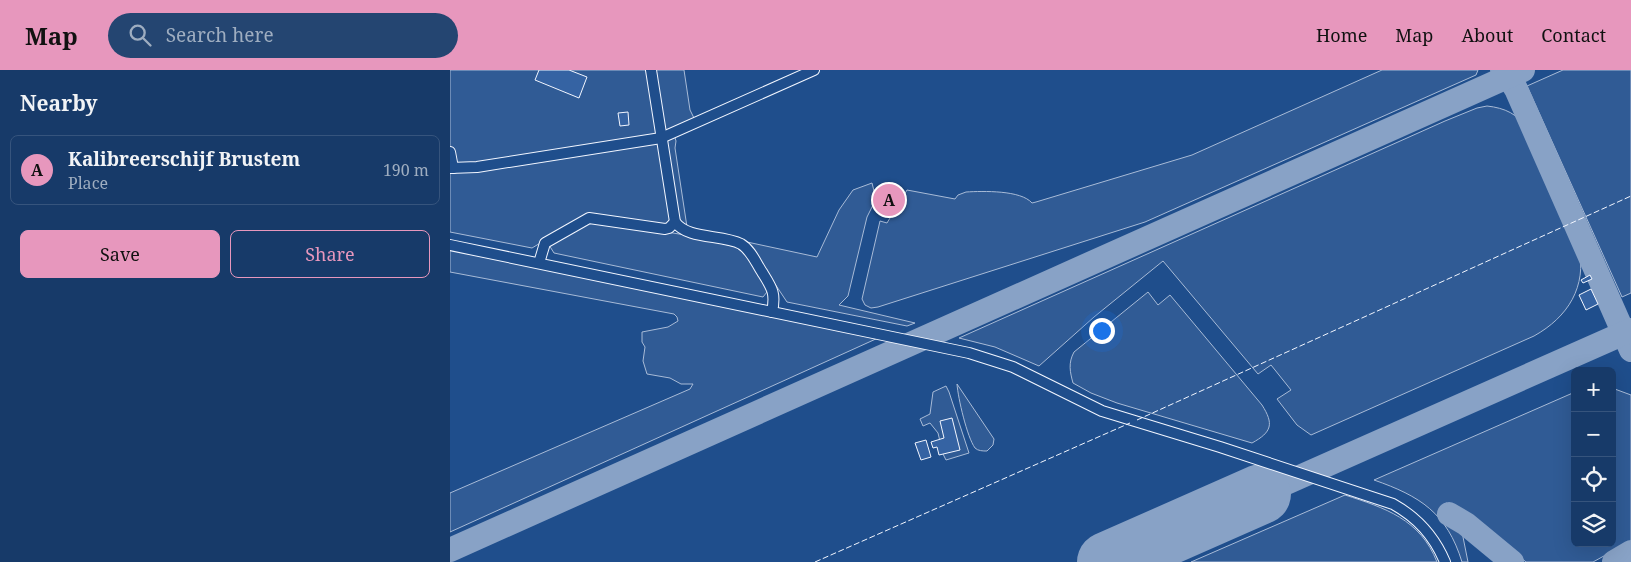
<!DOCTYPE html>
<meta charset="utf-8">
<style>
body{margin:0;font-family:"Noto Serif",serif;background:#244571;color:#f1f3f6}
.controls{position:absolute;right:15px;bottom:15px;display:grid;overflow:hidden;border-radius:8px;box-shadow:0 5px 20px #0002}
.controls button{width:45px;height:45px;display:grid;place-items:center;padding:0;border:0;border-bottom:1px solid #36547d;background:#173a69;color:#f1f3f6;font:25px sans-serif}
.you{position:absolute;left:651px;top:260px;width:18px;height:18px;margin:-12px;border:4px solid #fff;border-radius:50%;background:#1a73e8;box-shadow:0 0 0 8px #1a73e833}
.badge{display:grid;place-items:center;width:32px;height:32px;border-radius:50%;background:#e797bd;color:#111;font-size:16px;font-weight:700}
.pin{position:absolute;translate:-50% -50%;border:2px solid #fff;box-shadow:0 1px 5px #0006}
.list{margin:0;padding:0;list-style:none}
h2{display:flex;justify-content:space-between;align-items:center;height:65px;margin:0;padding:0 20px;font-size:21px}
h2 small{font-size:16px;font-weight:400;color:#9eadc0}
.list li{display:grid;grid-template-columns:32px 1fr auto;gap:15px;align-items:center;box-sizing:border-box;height:70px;margin:0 10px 10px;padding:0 10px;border:1px solid #36547d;border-radius:8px}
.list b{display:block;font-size:19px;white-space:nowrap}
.list p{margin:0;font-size:16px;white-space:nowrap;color:#9eadc0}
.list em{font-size:16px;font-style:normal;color:#9eadc0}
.actions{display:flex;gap:10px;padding:15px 20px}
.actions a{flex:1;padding:11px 0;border:1px solid #e797bd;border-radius:8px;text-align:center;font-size:18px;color:#e797bd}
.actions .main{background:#e797bd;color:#111}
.icon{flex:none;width:28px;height:28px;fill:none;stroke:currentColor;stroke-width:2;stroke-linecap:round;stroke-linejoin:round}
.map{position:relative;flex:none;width:1181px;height:492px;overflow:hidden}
header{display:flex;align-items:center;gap:30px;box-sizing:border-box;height:70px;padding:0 25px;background:#e797bd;color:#111}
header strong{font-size:24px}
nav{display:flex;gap:28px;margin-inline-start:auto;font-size:18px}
.search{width:350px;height:45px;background:#244571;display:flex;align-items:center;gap:12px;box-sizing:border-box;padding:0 18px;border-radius:28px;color:#9eadc0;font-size:19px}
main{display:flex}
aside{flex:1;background:#173a69}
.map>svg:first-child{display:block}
.green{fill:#305b95;stroke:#a8bbd7}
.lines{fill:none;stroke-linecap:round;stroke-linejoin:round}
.taxiway{stroke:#88a2c6;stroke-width:24}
.runway{stroke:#88a2c6;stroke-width:60}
.building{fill:#3563a3;stroke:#f2f6ff}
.minor-casing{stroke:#f2f6ff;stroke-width:12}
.minor{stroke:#1f4e8c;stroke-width:10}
.fence{stroke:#f2f6ff;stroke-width:1;stroke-dasharray:6 2.5;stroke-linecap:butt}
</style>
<header>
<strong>Map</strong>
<div class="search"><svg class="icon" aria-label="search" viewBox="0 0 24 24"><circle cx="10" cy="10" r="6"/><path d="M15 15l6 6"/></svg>Search here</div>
<nav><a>Home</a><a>Map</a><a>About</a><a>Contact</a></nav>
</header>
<main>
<aside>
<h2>Nearby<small></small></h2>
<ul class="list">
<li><span class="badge">A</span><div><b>Kalibreerschijf Brustem</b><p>Place</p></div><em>190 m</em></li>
</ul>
<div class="actions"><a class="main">Save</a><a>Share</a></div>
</aside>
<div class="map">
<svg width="1181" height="492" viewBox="0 0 1181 492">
<rect width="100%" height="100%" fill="#1f4e8c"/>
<g class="green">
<path d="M 0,0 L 234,0 L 240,40 L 244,48 L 222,58 L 226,71 L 225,78 L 237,157 L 137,145 L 82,178 L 0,162 Z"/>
<path d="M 932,0 L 1028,0 L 1026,5 L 695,152 L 428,237 L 421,238 L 415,235 L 412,229 L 430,151 L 437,153 L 457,120 L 505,129 L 508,125 L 516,122 C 533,121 571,120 582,133 L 586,132 L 742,85 Z"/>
<path d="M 1113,0 L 1181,0 L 1181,223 L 1172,227 L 1077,16 Z"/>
<path d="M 1037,36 C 1055,38 1068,44 1077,59 L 1129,177 C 1137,217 1118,247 1084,266 L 861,365 L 847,355 L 827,329 L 841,320 L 821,295 L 808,304 L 713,191 L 644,247 L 589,296 L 545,277 L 509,268 L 995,51 L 1027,38 Z"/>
<path d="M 422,113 L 426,129 L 417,147 L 398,226 L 389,235 L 465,253 L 457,256 L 337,232 L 297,172 L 367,187 L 389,140 L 403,120 Z"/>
<path d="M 145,150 L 241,166 L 286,177 L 297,185 L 317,217 L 317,222 L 313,227 L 104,183 L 99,175 Z"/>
<path d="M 0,180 L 428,268 L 0,462 L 0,423 L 240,319 L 243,314 L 231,314 L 220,308 L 197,304 L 193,291 L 195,277 L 192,272 L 192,262 L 218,257 L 228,251 L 227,247 L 224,244 L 0,202 Z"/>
<path d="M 698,222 L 708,235 L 720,225 L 812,335 C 824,354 822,362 802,373 L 667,333 L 641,323 L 623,313 C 620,302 618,293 624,282 Z"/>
<path d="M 507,314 L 544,369 L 543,375 L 537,381 C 533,381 528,381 525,378 C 517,367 508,328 507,314 Z"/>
<path d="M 496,316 L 499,322 L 519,383 L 496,390 L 493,384 L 488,363 L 480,353 L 473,356 L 470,349 L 480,344 L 483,322 Z"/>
<path d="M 1162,318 L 1181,325 L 1181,471 L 1143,492 L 1076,492 L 1018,445 L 1002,435 L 996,433 L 993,448 L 1011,457 L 1018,492 L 1012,492 C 997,443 970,426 924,410 L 1125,322 L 1125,473 L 1162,473 Z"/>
<path d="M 895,425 C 935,438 970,449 987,492 L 741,492 Z"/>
</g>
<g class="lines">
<g class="taxiway">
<path d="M 1052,0 L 1059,8 L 1066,19 L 1181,280"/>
<path d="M 811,424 L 1181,260"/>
<path d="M 999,444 L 1016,454 L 1062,492"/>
<path d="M 0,480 L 1073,0"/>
<path d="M 1164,492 L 1181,482"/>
</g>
<path class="runway" d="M 657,492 L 811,424"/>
</g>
<g class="building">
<path d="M 89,0 L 119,0 L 137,7 L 129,28 L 85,10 Z"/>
<path d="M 178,42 L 179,55 L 170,56 L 168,43 Z"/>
<path d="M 1140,205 L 1142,209 L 1133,213 L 1131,210 Z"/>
<path d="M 1141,219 L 1148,234 L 1136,240 L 1129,225 Z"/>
<path d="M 502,348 L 510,380 L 489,385 L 487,377 L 483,378 L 481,372 L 494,368 L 490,351 Z"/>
<path d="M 476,370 L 481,387 L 471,390 L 465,373 Z"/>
</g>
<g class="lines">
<defs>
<g id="minor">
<path d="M 201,0 L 225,152 C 238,170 272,164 291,174 C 301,180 306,193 312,202 C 322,218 326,223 322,242"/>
<path d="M 0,82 L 3,98"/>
<path d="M 0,98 L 27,97 L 211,68 L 364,0"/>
<path d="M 0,175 L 519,283 L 563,297 L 652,341 L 770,377 L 943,434 C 968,448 984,466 995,492"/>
<path d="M 89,193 L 95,173 L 139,148 L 215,159 L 219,158 L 225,152"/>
</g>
</defs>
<use href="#minor" class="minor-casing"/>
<use href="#minor" class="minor"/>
<g class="fence">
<path d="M 687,350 L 1181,126"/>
<path d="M 365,492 L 680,353"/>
</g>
</g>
</svg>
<div class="controls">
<button>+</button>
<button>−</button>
<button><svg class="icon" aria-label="locate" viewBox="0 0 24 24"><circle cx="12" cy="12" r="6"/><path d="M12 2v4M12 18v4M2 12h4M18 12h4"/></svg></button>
<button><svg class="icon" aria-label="layers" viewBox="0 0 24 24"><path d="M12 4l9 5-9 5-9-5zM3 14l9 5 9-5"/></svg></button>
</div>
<div class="you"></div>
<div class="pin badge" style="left:439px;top:130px">A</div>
</div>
</main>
